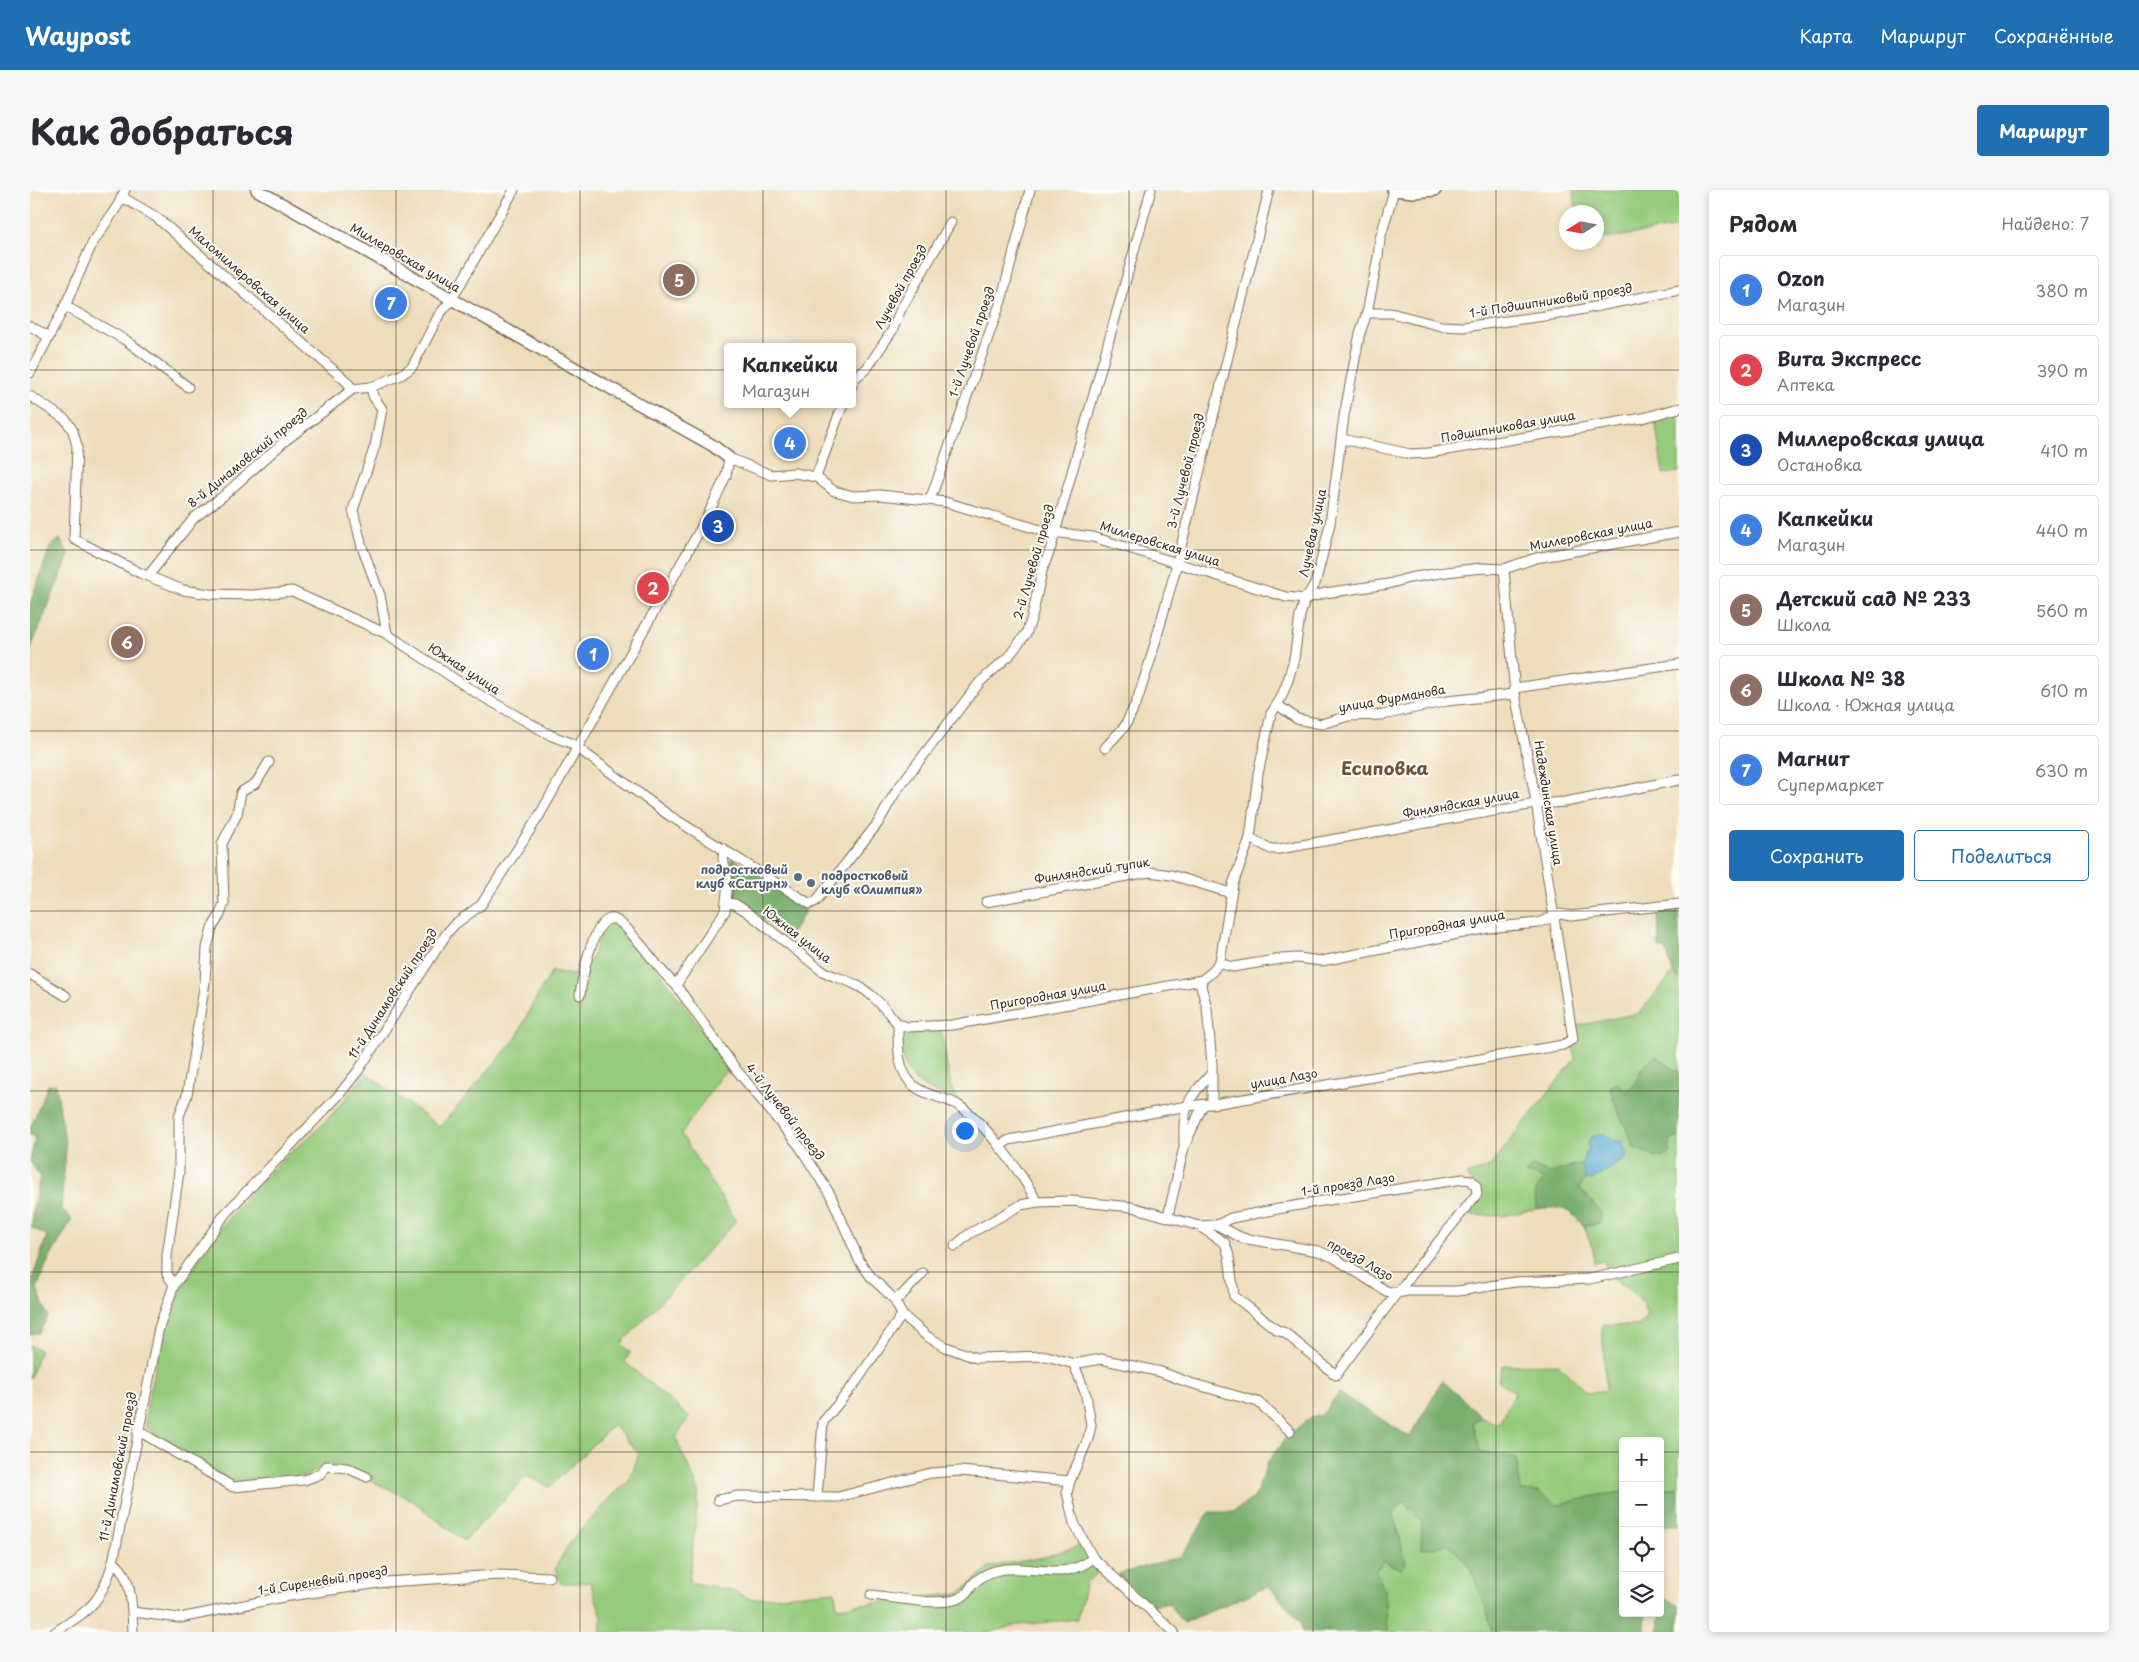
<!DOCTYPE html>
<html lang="ru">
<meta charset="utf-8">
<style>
body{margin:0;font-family:"Playpen Sans",sans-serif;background:#f7f7f7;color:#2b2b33}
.controls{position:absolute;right:15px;bottom:15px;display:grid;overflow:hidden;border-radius:5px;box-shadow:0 2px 8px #0003}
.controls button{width:45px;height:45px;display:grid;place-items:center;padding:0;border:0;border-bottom:1px solid #e1e1e2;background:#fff;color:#2b2b33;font:25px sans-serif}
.compass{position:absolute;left:1529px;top:15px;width:45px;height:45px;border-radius:50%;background:#fff;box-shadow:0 2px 8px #0003;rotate:259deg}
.you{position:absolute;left:934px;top:940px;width:18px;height:18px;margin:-12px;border:4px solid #fff;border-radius:50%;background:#1a73e8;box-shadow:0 0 0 8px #1a73e833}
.badge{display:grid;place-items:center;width:32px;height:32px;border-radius:50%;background:#1f6fb2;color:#fff;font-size:16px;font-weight:700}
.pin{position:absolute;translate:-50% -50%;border:2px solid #fff;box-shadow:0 1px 5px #0006}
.popup{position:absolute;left:694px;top:153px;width:132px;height:65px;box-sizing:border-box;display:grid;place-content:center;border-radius:5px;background:#fff;filter:drop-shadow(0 1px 4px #0005);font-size:16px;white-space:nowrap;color:#7c7c81}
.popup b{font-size:19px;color:#2b2b33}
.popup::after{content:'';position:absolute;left:50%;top:100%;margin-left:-10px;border:10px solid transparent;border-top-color:#fff}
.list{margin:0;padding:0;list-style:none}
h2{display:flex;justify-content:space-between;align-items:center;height:65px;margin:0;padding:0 20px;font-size:21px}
h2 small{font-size:16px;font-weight:400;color:#7c7c81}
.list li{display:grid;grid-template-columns:32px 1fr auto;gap:15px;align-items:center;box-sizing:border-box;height:70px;margin:0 10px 10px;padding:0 10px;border:1px solid #e1e1e2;border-radius:5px}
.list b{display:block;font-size:19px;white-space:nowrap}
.list p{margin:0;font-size:16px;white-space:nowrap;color:#7c7c81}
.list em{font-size:16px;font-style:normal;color:#7c7c81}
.actions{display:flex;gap:10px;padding:15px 20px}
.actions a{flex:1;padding:11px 0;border:1px solid #1f6fb2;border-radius:5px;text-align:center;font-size:18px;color:#1f6fb2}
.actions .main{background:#1f6fb2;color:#fff}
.icon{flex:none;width:28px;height:28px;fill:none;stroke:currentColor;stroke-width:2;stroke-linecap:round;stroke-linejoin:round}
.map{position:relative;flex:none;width:1649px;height:1442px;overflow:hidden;border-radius:5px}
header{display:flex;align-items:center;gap:30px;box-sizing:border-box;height:70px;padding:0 25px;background:#1f6fb2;color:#fff}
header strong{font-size:24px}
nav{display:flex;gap:28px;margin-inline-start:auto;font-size:18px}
.intro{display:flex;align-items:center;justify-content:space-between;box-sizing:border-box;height:120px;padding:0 30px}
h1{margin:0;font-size:35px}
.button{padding:12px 22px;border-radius:5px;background:#1f6fb2;color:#fff;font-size:18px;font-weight:700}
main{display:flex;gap:30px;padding:0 30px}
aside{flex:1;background:#fff;border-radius:5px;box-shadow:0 2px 8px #0003}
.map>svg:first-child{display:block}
.green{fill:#95cb7c;stroke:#687a4d}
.forest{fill:#78af6c;stroke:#5a6c45}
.water{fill:#51a6cd;stroke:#466876}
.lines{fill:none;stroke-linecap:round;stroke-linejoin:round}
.street-casing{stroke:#7a6955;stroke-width:11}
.secondary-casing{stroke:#7a6955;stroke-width:14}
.street{stroke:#fff;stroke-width:9}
.secondary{stroke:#fff;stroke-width:11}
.grid{fill:none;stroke:#3b2a1e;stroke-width:1;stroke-opacity:0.55}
.service-dot{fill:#5c6f8a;stroke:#fdfcf7;stroke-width:2}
.labels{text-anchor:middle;stroke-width:4;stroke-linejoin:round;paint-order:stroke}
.street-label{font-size:12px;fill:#3b2a1e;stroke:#fdfcf7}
.service-label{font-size:12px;font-weight:bold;fill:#4e5e75;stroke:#fdfcf7;text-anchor:end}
.district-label{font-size:18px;font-weight:bold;fill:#6d5234;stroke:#fdfcf7}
</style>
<header>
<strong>Waypost</strong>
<nav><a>Карта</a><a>Маршрут</a><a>Сохранённые</a></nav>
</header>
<div class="intro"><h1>Как добраться</h1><a class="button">Маршрут</a></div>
<main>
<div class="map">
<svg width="1649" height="1442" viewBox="0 0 1649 1442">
<rect width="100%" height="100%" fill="#fdfcf7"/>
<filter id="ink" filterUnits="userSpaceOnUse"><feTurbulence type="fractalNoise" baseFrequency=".02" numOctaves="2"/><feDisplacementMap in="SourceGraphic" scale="10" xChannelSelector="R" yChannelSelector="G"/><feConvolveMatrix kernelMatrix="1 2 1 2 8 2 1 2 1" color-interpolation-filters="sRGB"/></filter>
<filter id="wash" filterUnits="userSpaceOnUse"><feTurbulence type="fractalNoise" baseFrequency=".0096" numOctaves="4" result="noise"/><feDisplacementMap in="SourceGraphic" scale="20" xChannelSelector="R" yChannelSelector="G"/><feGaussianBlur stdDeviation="1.12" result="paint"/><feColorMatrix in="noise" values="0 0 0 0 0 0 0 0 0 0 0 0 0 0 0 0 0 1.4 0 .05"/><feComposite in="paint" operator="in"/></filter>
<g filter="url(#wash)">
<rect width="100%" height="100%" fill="#edb"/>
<g class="green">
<path d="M 1543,0 L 1649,0 L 1649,37 L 1567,50 L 1566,22 L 1547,22 Z"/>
<path d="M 1649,221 L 1649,282 L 1633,284 L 1625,229 Z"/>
<path d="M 580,732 L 586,732 L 612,757 L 700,879 L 691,886 L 651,944 L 706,1031 L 591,1154 L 600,1162 L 595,1172 L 659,1227 L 646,1248 L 669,1301 L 659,1392 L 703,1401 L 720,1409 L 805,1401 L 807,1417 L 930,1403 L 959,1377 L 1014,1367 L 1051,1355 L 1070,1381 L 1056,1393 L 1047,1429 L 981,1436 L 963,1442 L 570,1442 L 572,1427 L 560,1392 L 531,1394 L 525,1378 L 541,1351 L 586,1302 L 598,1293 L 609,1264 L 583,1235 L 520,1297 L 497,1286 L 434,1351 L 380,1309 L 321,1281 L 293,1273 L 289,1280 L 273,1286 L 203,1293 L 116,1237 C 115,1217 121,1194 126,1174 C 143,1095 189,1031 246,976 C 260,962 275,951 289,938 C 306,921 321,902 336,883 L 410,937 L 487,847 L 501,817 L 522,781 L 549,786 L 562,767 L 573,737 Z"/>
<path d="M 1643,783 L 1649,789 L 1649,883 L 1626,866 L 1612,878 L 1603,897 L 1597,901 L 1587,893 L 1582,909 L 1588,916 L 1604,958 L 1649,947 L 1649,1298 L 1630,1298 L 1630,1251 L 1593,1251 L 1593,1302 L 1570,1305 L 1527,1315 L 1508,1302 L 1491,1301 L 1486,1268 L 1450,1262 L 1443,1232 L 1452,1227 L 1468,1234 L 1485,1203 L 1468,1190 L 1473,1175 L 1529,1174 L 1557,1203 L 1576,1200 L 1572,1135 L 1609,1136 L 1617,1125 C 1613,1109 1598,1096 1583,1090 L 1583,1081 L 1577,1079 L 1574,1071 L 1564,1073 L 1563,1060 L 1554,1036 L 1570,1034 L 1562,1010 L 1549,998 L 1556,990 L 1562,990 L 1589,973 L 1559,958 L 1551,974 L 1540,976 L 1533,981 L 1506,985 L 1515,990 L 1505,1001 L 1506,1019 L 1473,1026 L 1438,1025 L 1450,1003 L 1436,985 L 1459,977 L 1545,869 L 1543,857 L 1548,849 L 1546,836 L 1609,823 Z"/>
<path d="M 871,840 L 911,840 L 921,898 L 929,912 C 887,895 869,891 871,840 Z"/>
<path d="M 0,1155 L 10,1160 L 0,1188 Z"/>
<path d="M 1374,1311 L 1381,1322 L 1392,1331 L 1403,1358 L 1418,1353 L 1440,1377 L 1457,1421 L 1462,1442 L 1358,1442 L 1355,1400 L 1345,1381 L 1354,1371 L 1371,1379 L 1370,1346 L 1363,1324 Z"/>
</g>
<g class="forest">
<path d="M 30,349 L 39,365 L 0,460 L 0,414 L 20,357 Z"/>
<path d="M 702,668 L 774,716 L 776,720 L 759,748 L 717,717 L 700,709 L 703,691 L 700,674 Z"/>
<path d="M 1649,717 L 1649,789 L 1643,783 L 1636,760 L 1629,758 L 1628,720 Z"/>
<path d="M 1626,866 L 1649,883 L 1649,947 L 1641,950 L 1639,965 L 1630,968 L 1604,958 C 1598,937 1584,918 1580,897 L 1587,893 L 1597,901 L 1603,897 L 1612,878 Z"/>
<path d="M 26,894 L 36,959 L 31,1019 L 42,1029 L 16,1075 L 7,1099 L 18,1126 L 9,1143 L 0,1144 L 0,1096 L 17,1045 L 2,1038 L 2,1022 L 10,987 L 0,971 L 5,948 L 0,945 L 0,939 L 18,895 Z"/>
<path d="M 1551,974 L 1556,990 L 1549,998 L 1571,1022 L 1570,1034 L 1554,1036 C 1537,1017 1531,1016 1506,1019 L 1505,1001 L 1514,990 L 1506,985 L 1495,984 L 1502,976 L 1519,983 Z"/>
<path d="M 1412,1190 L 1452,1227 L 1443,1232 L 1450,1261 L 1486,1268 L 1491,1301 L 1508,1302 L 1527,1315 L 1570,1305 L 1593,1302 L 1593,1423 L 1616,1423 L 1615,1442 L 1462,1442 L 1457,1421 L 1440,1377 L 1418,1353 L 1403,1358 L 1391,1359 L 1392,1331 L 1374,1311 L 1363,1324 L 1376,1372 L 1371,1379 L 1354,1371 L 1345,1381 L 1355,1400 L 1358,1442 L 1272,1442 L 1271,1432 L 1239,1396 L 1153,1433 L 1138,1413 L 1119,1415 L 1088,1384 L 1152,1366 L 1179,1322 L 1202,1322 L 1224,1308 L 1238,1272 L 1257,1246 L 1280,1228 L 1292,1225 L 1309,1203 L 1380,1247 Z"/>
<path d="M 1630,1298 L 1649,1298 L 1649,1334 L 1630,1336 Z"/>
<path d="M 1632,1407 L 1649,1415 L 1649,1442 L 1629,1442 Z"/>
</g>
<path class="water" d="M 1574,943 L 1582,950 L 1593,952 L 1597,968 L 1562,990 L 1556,990 L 1551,974 L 1559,958 L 1558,952 L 1561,947 Z"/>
</g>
<g filter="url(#ink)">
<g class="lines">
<defs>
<g id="street">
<path d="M 92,7 L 126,27 L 315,190 L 323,199"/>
<path d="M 35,116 L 97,151 L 158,197"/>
<path d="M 1337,123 L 1361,123 L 1411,136 L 1433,137 L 1529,124 L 1649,100"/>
<path d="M 0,136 L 19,147"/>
<path d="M 0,183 L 35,116 L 62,54 L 88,15 L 95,0"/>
<path d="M 822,195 L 825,188 L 837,178 L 862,141 L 870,121 L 921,32"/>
<path d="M 341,197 L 343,206 L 352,219 L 345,256 L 323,320 L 332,357 L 350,405 L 357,444"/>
<path d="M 0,206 L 36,230 L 43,241 L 47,256 L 44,349 L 110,383 L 153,400 L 180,404 L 223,405 L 262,401 L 357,444 L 443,501 L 522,546 L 541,553 L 637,624 L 780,714 L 786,711 L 848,633 L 866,601 L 950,492 L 979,466 L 996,444 L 1002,427 L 1012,381 L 1021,357 L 1121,0"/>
<path d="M 1312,249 L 1380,264 L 1398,263 L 1613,228 L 1649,218"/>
<path d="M 786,287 L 813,214"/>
<path d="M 900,310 L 971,111 L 1000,0"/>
<path d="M 118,386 L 164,328 L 193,306 L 256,250 L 323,199 L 341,197 L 371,185 L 382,177 L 409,125 L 422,109 L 484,0"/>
<path d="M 1485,498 L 1649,474"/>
<path d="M 1248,515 L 1267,529 L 1291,534 L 1319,526 L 1353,525 L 1417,511 L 1485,504"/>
<path d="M 1075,558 L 1095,536 L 1107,511 L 1120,471 L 1144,385 L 1239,0"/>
<path d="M 1220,648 L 1241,659 L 1249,659 L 1505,614 L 1535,612 L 1649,590"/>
<path d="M 956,712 L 1119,682 L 1141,685 L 1201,703"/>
<path d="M 696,713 L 705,714 L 716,721 L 791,780 C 802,787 813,788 824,794 C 842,802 855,819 868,834 C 868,853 867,877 880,892 C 892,906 913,906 928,915 C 954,931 993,985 1007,1012"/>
<path d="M 1190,771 L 1195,775 L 1203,777 L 1251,769 L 1268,768 L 1292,771 L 1458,738 L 1508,733 L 1530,724 L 1541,726 L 1649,714"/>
<path d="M 0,784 L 36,806"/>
<path d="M 646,795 L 695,721 L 698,692 L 693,668 L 694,659"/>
<path d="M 550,805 C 552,789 562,733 580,729 C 588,727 601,743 606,749 C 620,764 630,782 646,795 L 705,878 L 770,957 L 801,1006 L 829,1070 L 841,1087 L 864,1109 L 872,1125 L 898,1147 L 916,1157 L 946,1168 L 1017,1166 L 1044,1174 L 1071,1169 L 1131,1182 L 1157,1192 L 1228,1212 L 1260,1241"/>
<path d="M 868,834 L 878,837 L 922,835 L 1172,790"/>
<path d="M 1182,914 L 1182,874 L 1177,818 L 1171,796 L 1172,790 L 1182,782 L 1190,771 L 1203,694 L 1220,648 L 1228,584 L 1241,524 L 1251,508 L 1258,490 L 1264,469 L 1270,426 L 1275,409 L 1285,394 L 1293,363 L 1300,334 L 1314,226 L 1330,143 L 1337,123 L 1348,67 L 1350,49 L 1364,0"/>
<path d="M 1154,954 C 1153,916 1156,911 1182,883"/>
<path d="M 969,956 L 979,950 L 1157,916 L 1190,913 L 1533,855 L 1543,849 L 1505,606 L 1485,504 L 1474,379"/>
<path d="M 1138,1026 L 1154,957 L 1173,915"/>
<path d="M 1169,1036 L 1195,1053 L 1199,1066 L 1204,1106 L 1247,1140 L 1255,1143 L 1306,1185 L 1367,1103 L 1447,1004 L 1446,996 L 1441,990 L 1433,989 L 1280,1013 L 1201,1028 L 1187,1035"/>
<path d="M 925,1056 L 939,1044 L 991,1015 L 1007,1012 L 1041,1011 L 1102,1017 L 1169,1036 L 1187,1035 L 1212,1048 L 1288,1061 L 1303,1067 L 1356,1101 L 1367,1103 L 1378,1101 L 1428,1101 L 1485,1092 L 1560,1089 L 1649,1069"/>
<path d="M 144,1095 L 137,1084 L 137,1066 L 149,982 L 149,926 L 157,905 L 175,792 L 177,758 L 182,738 L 190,725 L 194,713 L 192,654 L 207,624 L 211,602 L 226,593 L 239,572"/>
<path d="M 864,1109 L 871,1106 L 893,1083"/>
<path d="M 1044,1174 L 1056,1205 L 1061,1235 L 1058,1249 L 1040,1291 L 1037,1303 L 1044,1333 L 1063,1368 L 1144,1442"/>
<path d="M 107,1240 L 203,1297 L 274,1290 L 290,1284 L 297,1276 L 317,1278 L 337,1287"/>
<path d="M 787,1307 L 793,1232 L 826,1192 L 872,1125"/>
<path d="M 688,1310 L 708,1306 L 808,1307 L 901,1283 L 930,1281 L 1040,1291"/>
<path d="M 83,1372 C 103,1384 102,1421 103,1442"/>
<path d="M 841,1405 C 863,1407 913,1418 932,1407 C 938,1404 940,1397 944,1393 C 952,1385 964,1380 975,1379 C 1007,1376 1036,1391 1063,1368"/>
<path d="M 102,1422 L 150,1428 L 253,1407 L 356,1392 L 468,1385 L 519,1387"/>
<path d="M 25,1442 C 60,1419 70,1415 83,1372 L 129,1138 L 144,1095 L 195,1024 L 308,906 L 328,881 L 417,743 L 425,734 L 451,715 L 509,626 L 675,331 L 696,286 L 699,268 L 741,285 L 765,283 L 786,287 L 804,301 L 824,306 L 850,305 L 915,312 L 1014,341 L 1063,347 L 1256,407 L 1275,409 L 1295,403 L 1358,394 L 1379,388 L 1416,382 L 1452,378 L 1474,379 L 1506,368 L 1649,342"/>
</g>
<g id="secondary">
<path d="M 227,0 L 682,255 L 699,268"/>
<path d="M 1363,0 L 1384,2 L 1405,0"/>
</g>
</defs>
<use href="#street" class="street-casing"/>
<use href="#secondary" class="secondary-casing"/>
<use href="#street" class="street"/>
<use href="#secondary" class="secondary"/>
</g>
</g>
<path class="grid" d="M 183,0 L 183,1442M 366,0 L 366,1442M 550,0 L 550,1442M 733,0 L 733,1442M 916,0 L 916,1442M 1099,0 L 1099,1442M 1283,0 L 1283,1442M 1466,0 L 1466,1442M 0,180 L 1649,180M 0,360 L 1649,360M 0,541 L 1649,541M 0,721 L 1649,721M 0,901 L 1649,901M 0,1082 L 1649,1082M 0,1262 L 1593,1262M 1630,1262 L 1649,1262"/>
<g class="service-dot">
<circle cx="768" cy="687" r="5"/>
<circle cx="781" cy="693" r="5"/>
</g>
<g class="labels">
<g class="street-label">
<text transform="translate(375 68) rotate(30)" y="4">Миллеровская улица</text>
<text transform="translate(219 90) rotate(41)" y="4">Маломиллеровская улица</text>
<text transform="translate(871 97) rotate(-61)" y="4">Лучевой проезд</text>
<text transform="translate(1521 111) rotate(-9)" y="4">1-й Подшипниковый проезд</text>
<text transform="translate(942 152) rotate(-71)" y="4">1-й Лучевой проезд</text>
<text transform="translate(1478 237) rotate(-10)" y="4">Подшипниковая улица</text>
<text transform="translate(218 268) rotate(-39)" y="4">8-й Динамовский проезд</text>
<text transform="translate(1156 281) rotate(-76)" y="4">3-й Лучевой проезд</text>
<text transform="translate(1283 343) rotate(-78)" y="4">Лучевая улица</text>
<text transform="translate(1561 345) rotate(-11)" y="4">Миллеровская улица</text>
<text transform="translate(1130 354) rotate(17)" y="4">Миллеровская улица</text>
<text transform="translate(1004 372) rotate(-74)" y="4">2-й Лучевой проезд</text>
<text transform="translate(434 479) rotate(33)" y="4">Южная улица</text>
<text transform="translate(1362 509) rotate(-10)" y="4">улица Фурманова</text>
<text transform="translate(1518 613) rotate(81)" y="4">Надеждинская улица</text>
<text transform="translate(1431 614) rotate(-10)" y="4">Финляндская улица</text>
<text transform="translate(1062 681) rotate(-9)" y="4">Финляндский тупик</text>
<text transform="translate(1417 735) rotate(-10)" y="4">Пригородная улица</text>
<text transform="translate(767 745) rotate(38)" y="4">Южная улица</text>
<text transform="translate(363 804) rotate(-57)" y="4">11-й Динамовский проезд</text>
<text transform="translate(1018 806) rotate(-10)" y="4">Пригородная улица</text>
<text transform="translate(1254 889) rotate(-10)" y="4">улица Лазо</text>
<text transform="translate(755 922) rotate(52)" y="4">4-й Лучевой проезд</text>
<text transform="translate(1318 995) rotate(-9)" y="4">1-й проезд Лазо</text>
<text transform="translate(1330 1070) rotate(29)" y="4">проезд Лазо</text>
<text transform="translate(88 1277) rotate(-79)" y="4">11-й Динамовский проезд</text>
<text transform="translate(293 1391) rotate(-9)" y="4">1-й Сиреневый проезд</text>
</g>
<g class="service-label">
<text x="758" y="684">подростковый<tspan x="758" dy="14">клуб «Сатурн»</tspan></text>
<text x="791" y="690" text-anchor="start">подростковый<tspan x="791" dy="14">клуб «Олимпия»</tspan></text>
</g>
<g class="district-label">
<text x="1355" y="585">Есиповка</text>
</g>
</g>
</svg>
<div class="controls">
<button>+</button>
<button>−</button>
<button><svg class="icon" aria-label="locate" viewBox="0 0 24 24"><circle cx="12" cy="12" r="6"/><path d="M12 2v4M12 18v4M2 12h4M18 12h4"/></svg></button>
<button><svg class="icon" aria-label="layers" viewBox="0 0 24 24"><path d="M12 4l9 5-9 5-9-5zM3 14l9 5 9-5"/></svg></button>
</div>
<svg class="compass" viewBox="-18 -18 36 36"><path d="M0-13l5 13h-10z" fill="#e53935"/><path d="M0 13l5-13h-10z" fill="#7c7c81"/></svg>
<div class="you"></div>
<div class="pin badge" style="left:563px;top:464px;background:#3f7fe0">1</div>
<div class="pin badge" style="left:623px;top:398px;background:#e0444e">2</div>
<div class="pin badge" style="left:688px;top:336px;background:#1a4fb4">3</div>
<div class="pin badge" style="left:760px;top:253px;background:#3f7fe0">4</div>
<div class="popup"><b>Капкейки</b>Магазин</div>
<div class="pin badge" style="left:649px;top:90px;background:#8d6e63">5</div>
<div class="pin badge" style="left:97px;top:452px;background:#8d6e63">6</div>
<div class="pin badge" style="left:361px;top:113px;background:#3f7fe0">7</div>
</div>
<aside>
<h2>Рядом<small>Найдено: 7</small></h2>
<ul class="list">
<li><span class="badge" style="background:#3f7fe0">1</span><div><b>Ozon</b><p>Магазин</p></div><em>380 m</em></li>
<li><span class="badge" style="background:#e0444e">2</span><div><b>Вита Экспресс</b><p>Аптека</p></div><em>390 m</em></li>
<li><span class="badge" style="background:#1a4fb4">3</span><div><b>Миллеровская улица</b><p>Остановка</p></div><em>410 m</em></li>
<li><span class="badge" style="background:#3f7fe0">4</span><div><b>Капкейки</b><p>Магазин</p></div><em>440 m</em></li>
<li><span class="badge" style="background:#8d6e63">5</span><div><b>Детский сад № 233</b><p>Школа</p></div><em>560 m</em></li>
<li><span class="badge" style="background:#8d6e63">6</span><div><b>Школа № 38</b><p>Школа · Южная улица</p></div><em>610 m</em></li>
<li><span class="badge" style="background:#3f7fe0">7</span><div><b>Магнит</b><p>Супермаркет</p></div><em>630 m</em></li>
</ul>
<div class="actions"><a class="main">Сохранить</a><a>Поделиться</a></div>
</aside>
</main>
